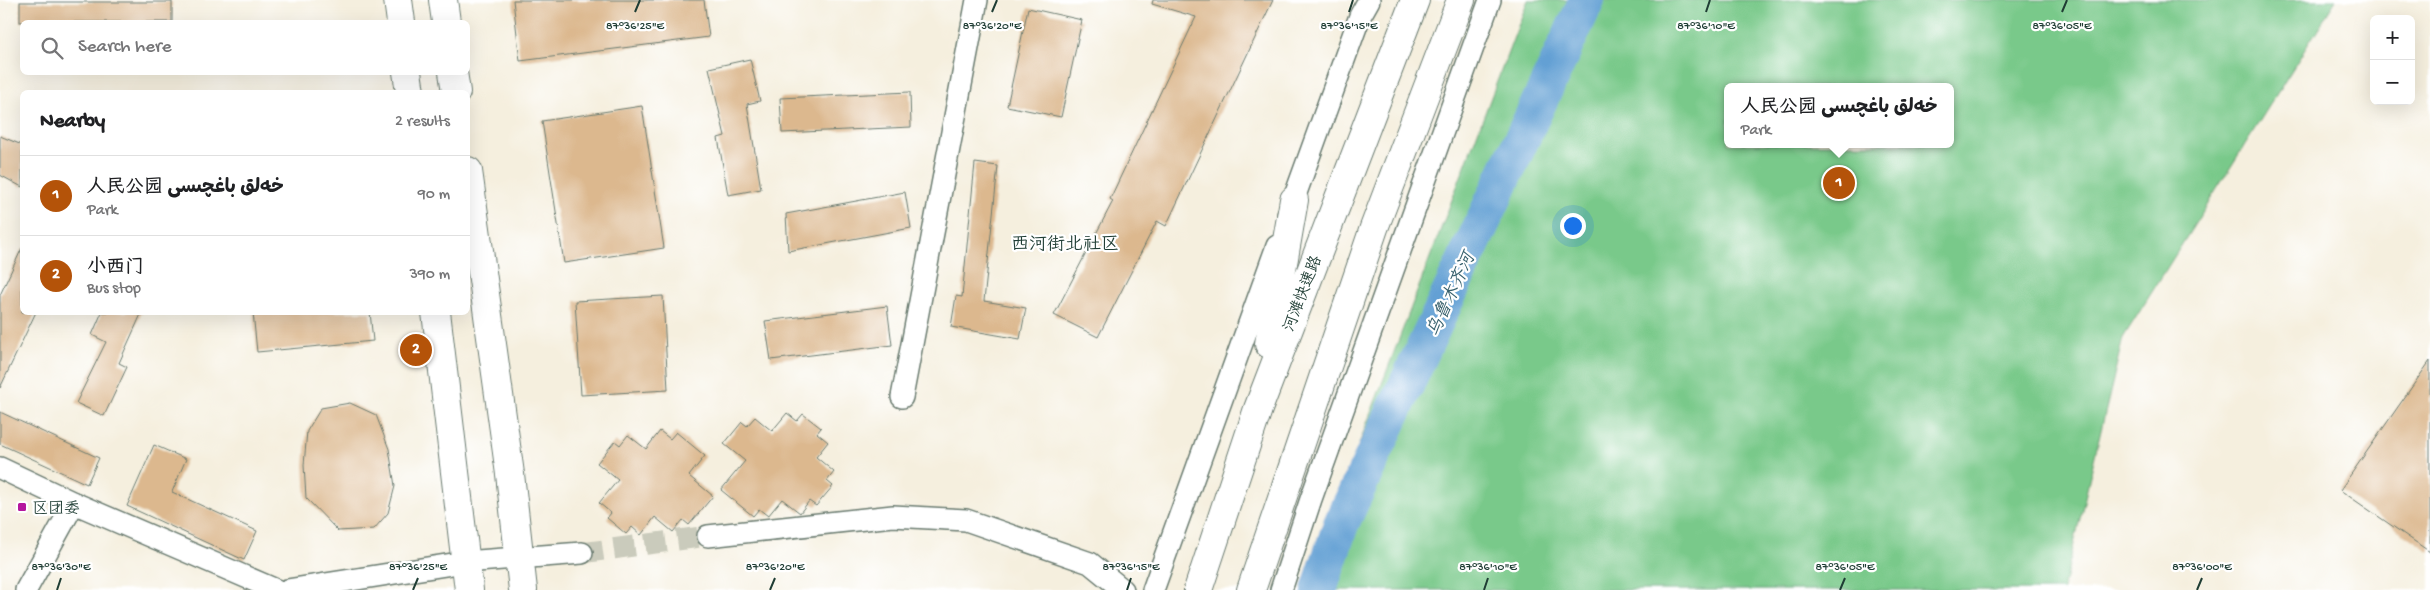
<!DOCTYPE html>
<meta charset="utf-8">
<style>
body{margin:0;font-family:"Gochi Hand","Playpen Sans Arabic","LXGW WenKai TC",sans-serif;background:#f6f6f6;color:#202124}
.controls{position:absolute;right:15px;top:15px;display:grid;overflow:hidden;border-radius:8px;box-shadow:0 5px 20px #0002}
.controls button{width:45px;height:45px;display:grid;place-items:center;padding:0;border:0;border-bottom:1px solid #e0e0e0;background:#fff;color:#202124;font:25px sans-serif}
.you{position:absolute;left:1572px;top:225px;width:18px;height:18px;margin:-12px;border:4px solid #fff;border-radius:50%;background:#1a73e8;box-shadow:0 0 0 8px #1a73e833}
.badge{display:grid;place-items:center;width:32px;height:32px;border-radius:50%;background:#b45309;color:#fff;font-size:16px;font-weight:700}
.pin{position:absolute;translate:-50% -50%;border:2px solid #fff;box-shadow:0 1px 5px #0006}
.popup{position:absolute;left:1724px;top:83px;width:230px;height:65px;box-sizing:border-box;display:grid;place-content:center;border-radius:8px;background:#fff;filter:drop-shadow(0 1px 4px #0005);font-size:16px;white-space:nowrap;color:#757577}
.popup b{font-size:19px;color:#202124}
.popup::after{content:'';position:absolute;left:50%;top:100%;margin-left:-10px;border:10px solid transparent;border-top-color:#fff}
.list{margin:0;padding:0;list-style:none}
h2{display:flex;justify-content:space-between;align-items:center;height:65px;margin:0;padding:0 20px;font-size:21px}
h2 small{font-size:16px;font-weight:400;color:#757577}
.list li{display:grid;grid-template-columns:32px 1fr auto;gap:15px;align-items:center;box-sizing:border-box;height:80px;padding:0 20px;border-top:1px solid #e0e0e0}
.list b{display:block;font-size:19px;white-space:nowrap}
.list p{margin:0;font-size:16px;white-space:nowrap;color:#757577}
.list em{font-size:16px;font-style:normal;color:#757577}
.icon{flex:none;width:28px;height:28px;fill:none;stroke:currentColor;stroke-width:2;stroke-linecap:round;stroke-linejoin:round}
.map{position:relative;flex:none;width:2430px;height:590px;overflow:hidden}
.search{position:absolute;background:#fff;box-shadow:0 5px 20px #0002;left:20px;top:20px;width:450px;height:55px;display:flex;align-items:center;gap:12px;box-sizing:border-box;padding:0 18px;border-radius:8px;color:#757577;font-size:19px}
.panel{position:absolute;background:#fff;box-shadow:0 5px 20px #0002;left:20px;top:90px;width:450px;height:225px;border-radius:8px}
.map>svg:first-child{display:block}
.green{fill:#79c98a;stroke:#4c835f;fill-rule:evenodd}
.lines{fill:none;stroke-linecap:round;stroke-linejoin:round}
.river{stroke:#63a0d4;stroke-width:36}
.building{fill:#dcb88e}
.minor-tunnel{stroke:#cacbbc;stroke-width:21;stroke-dasharray:21 11;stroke-linecap:butt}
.minor-casing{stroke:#6a7b70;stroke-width:24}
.major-casing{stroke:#6a7b70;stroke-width:30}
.highway-casing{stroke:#6a7b70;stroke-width:30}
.minor{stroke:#fff;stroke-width:21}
.major{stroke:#fff;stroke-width:28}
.highway{stroke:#fff;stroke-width:28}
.ticks{fill:none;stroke:#1f3d34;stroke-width:2}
.poi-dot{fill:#b5179e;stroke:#fff;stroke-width:2}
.labels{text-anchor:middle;stroke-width:4.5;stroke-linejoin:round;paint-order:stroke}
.street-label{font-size:16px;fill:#1f3d34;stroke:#fff}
.poi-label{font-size:16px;fill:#1f3d34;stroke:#fff;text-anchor:start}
.neighbourhood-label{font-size:18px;fill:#1f3d34;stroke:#fff}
.water-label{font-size:18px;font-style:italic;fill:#37606c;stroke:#fff}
.ticks-label{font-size:12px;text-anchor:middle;fill:#1f3d34;stroke:#fff;stroke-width:4.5;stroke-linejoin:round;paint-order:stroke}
</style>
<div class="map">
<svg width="2430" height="590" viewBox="0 0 2430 590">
<rect width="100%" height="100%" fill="#fff"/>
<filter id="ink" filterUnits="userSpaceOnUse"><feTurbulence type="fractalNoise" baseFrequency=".02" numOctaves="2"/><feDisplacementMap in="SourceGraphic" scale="10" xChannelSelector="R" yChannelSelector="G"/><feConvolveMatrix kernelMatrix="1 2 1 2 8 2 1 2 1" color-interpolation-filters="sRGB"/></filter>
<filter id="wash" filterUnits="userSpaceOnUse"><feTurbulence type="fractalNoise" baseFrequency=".0096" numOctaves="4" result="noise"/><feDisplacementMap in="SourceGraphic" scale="20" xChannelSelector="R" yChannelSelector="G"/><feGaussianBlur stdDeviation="1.12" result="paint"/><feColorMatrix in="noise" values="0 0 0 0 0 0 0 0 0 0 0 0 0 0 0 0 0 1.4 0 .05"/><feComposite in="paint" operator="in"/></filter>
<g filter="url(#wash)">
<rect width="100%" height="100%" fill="#f5efde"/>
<path class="green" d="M 1528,0 L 2336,0 L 2123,338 L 2063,590 L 1305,590 L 1316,557 ZM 1728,87 L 1950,87 L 1950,144 L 1728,144 Z"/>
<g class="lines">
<path class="river" d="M 1319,590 L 1341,524 L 1587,0"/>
</g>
<g id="blocks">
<g class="building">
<path d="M 513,0 L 704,0 L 709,37 L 520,61 Z"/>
<path d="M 1153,0 L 1273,0 L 1166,226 L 1157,221 L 1098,337 L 1054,315 L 1113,201 L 1110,199 L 1196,17 L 1152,4 Z"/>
<rect x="20" y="2" width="152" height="20"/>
<path d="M 1028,8 L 1082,20 L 1061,117 L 1007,106 Z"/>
<path d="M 750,59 L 760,101 L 747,104 L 761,189 L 728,195 L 718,138 L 725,136 L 709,68 Z"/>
<path d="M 910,92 L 911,127 L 782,133 L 780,98 Z"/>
<path d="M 642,106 L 664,248 L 564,263 L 542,121 Z"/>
<path d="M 0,136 L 22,145 L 22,187 L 0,175 Z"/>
<path d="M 975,163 L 998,166 L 984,301 L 1026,308 L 1020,339 L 951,327 L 956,296 L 962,297 Z"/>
<path d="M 905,192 L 911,228 L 788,251 L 786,214 Z"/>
<path d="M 22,248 L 22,312 L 36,312 L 0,388 L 0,295 Z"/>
<path d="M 663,296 L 668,390 L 581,395 L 575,301 Z"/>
<path d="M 887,306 L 892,345 L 771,360 L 765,321 Z"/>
<path d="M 102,312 L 142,312 L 119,363 L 127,367 L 104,416 L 76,403 L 106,342 L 92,335 Z"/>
<path d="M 253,312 L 370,312 L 373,341 L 257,352 Z"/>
<path d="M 2430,361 L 2430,552 L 2340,490 Z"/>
<path d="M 350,403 L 376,415 L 389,449 L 395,486 L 388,513 L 374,529 L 338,531 L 306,498 L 304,465 L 307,431 L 321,408 Z"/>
<path d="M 0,412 L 99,458 L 87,484 L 0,444 Z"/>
<path d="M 787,413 L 797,421 L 803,414 L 821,428 L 817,433 L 828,442 L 816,457 L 834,472 L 827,481 L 833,486 L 816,506 L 809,501 L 800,513 L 782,499 L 768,516 L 759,509 L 753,516 L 721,490 L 745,461 L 724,444 L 742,422 L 747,426 L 755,417 L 772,431 Z"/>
<path d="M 660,431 L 670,439 L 676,432 L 705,456 L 689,476 L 713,496 L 689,525 L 683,520 L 673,532 L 655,517 L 641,535 L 632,527 L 626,534 L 607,518 L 611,513 L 599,503 L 618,480 L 597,463 L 615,441 L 620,445 L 628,435 L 646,449 Z"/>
<path d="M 154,445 L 186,459 L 172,492 L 257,531 L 244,560 L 127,506 Z"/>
</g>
</g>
</g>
<g filter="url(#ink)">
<use href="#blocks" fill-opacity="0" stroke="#6a7b70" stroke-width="1"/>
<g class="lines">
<path class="minor-tunnel" d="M 582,553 L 708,536"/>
<defs>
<g id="minor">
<path d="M 1288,215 L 1360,16 L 1369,0"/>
<path d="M 902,397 L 977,0"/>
<path d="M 0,468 L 74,503 L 276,590"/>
<path d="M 708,536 L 893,516 L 966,520 L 1090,563 L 1123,590"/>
<path d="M 26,590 L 74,503"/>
<path d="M 287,590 L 465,562 L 582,553"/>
<path d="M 1153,590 L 1277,246"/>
<path d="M 1281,590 L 1311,499 L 1490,0"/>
</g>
<g id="major">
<path d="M 398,0 L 401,22"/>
<path d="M 443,0 L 446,22"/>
<path d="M 407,72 L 410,92"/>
<path d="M 453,72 L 456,92"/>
<path d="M 468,171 L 510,474 L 523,590"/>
<path d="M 436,312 L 469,590"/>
</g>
<g id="highway">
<path d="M 1269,344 L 1294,200"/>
<path d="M 1198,590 L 1258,409 L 1415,0"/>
<path d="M 1251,590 L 1374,228 L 1461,0"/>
</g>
</defs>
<use href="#minor" class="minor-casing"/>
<use href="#major" class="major-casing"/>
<use href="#highway" class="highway-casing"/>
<use href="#minor" class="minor"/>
<use href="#major" class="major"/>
<use href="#highway" class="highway"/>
</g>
</g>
<path class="ticks" d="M 635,12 L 640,0M 992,12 L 997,0M 1349,12 L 1353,0M 1706,12 L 1710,0M 2062,12 L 2067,0M 57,590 L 61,578M 413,590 L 418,578M 770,590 L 775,578M 1127,590 L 1131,578M 1484,590 L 1488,578M 1840,590 L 1845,578M 2197,590 L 2202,578"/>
<rect class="poi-dot" x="17" y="502" width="10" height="10" rx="2.5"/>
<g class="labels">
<g class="street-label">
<text transform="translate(1301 293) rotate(-69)" y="6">河滩快速路</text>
</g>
<g class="poi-label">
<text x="32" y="513">区团委</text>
</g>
<g class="neighbourhood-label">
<text x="1065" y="249">西河街北社区</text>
</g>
<g class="water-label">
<text transform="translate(1450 294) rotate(-65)" y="6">乌鲁木齐河</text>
</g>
</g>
<g class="ticks-label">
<text x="2062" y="29">87°36'05"E</text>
<text x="635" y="29">87°36'25"E</text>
<text x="992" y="29">87°36'20"E</text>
<text x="1349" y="29">87°36'15"E</text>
<text x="1706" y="29">87°36'10"E</text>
<text x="61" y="570">87°36'30"E</text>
<text x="418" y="570">87°36'25"E</text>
<text x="775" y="570">87°36'20"E</text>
<text x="1131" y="570">87°36'15"E</text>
<text x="1488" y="570">87°36'10"E</text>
<text x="1845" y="570">87°36'05"E</text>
<text x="2202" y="570">87°36'00"E</text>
</g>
</svg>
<div class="controls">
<button>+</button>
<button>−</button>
</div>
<div class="you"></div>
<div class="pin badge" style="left:1839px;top:183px">1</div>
<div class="popup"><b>人民公园 خەلق باغچىسى</b>Park</div>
<div class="pin badge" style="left:416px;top:350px">2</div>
<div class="search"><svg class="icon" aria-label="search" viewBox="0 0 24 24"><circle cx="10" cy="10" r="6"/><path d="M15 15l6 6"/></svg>Search here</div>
<section class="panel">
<h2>Nearby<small>2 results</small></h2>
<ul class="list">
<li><span class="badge">1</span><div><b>人民公园 خەلق باغچىسى</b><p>Park</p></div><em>90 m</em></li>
<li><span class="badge">2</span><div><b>小西门</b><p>Bus stop</p></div><em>390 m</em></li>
</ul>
</section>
</div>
